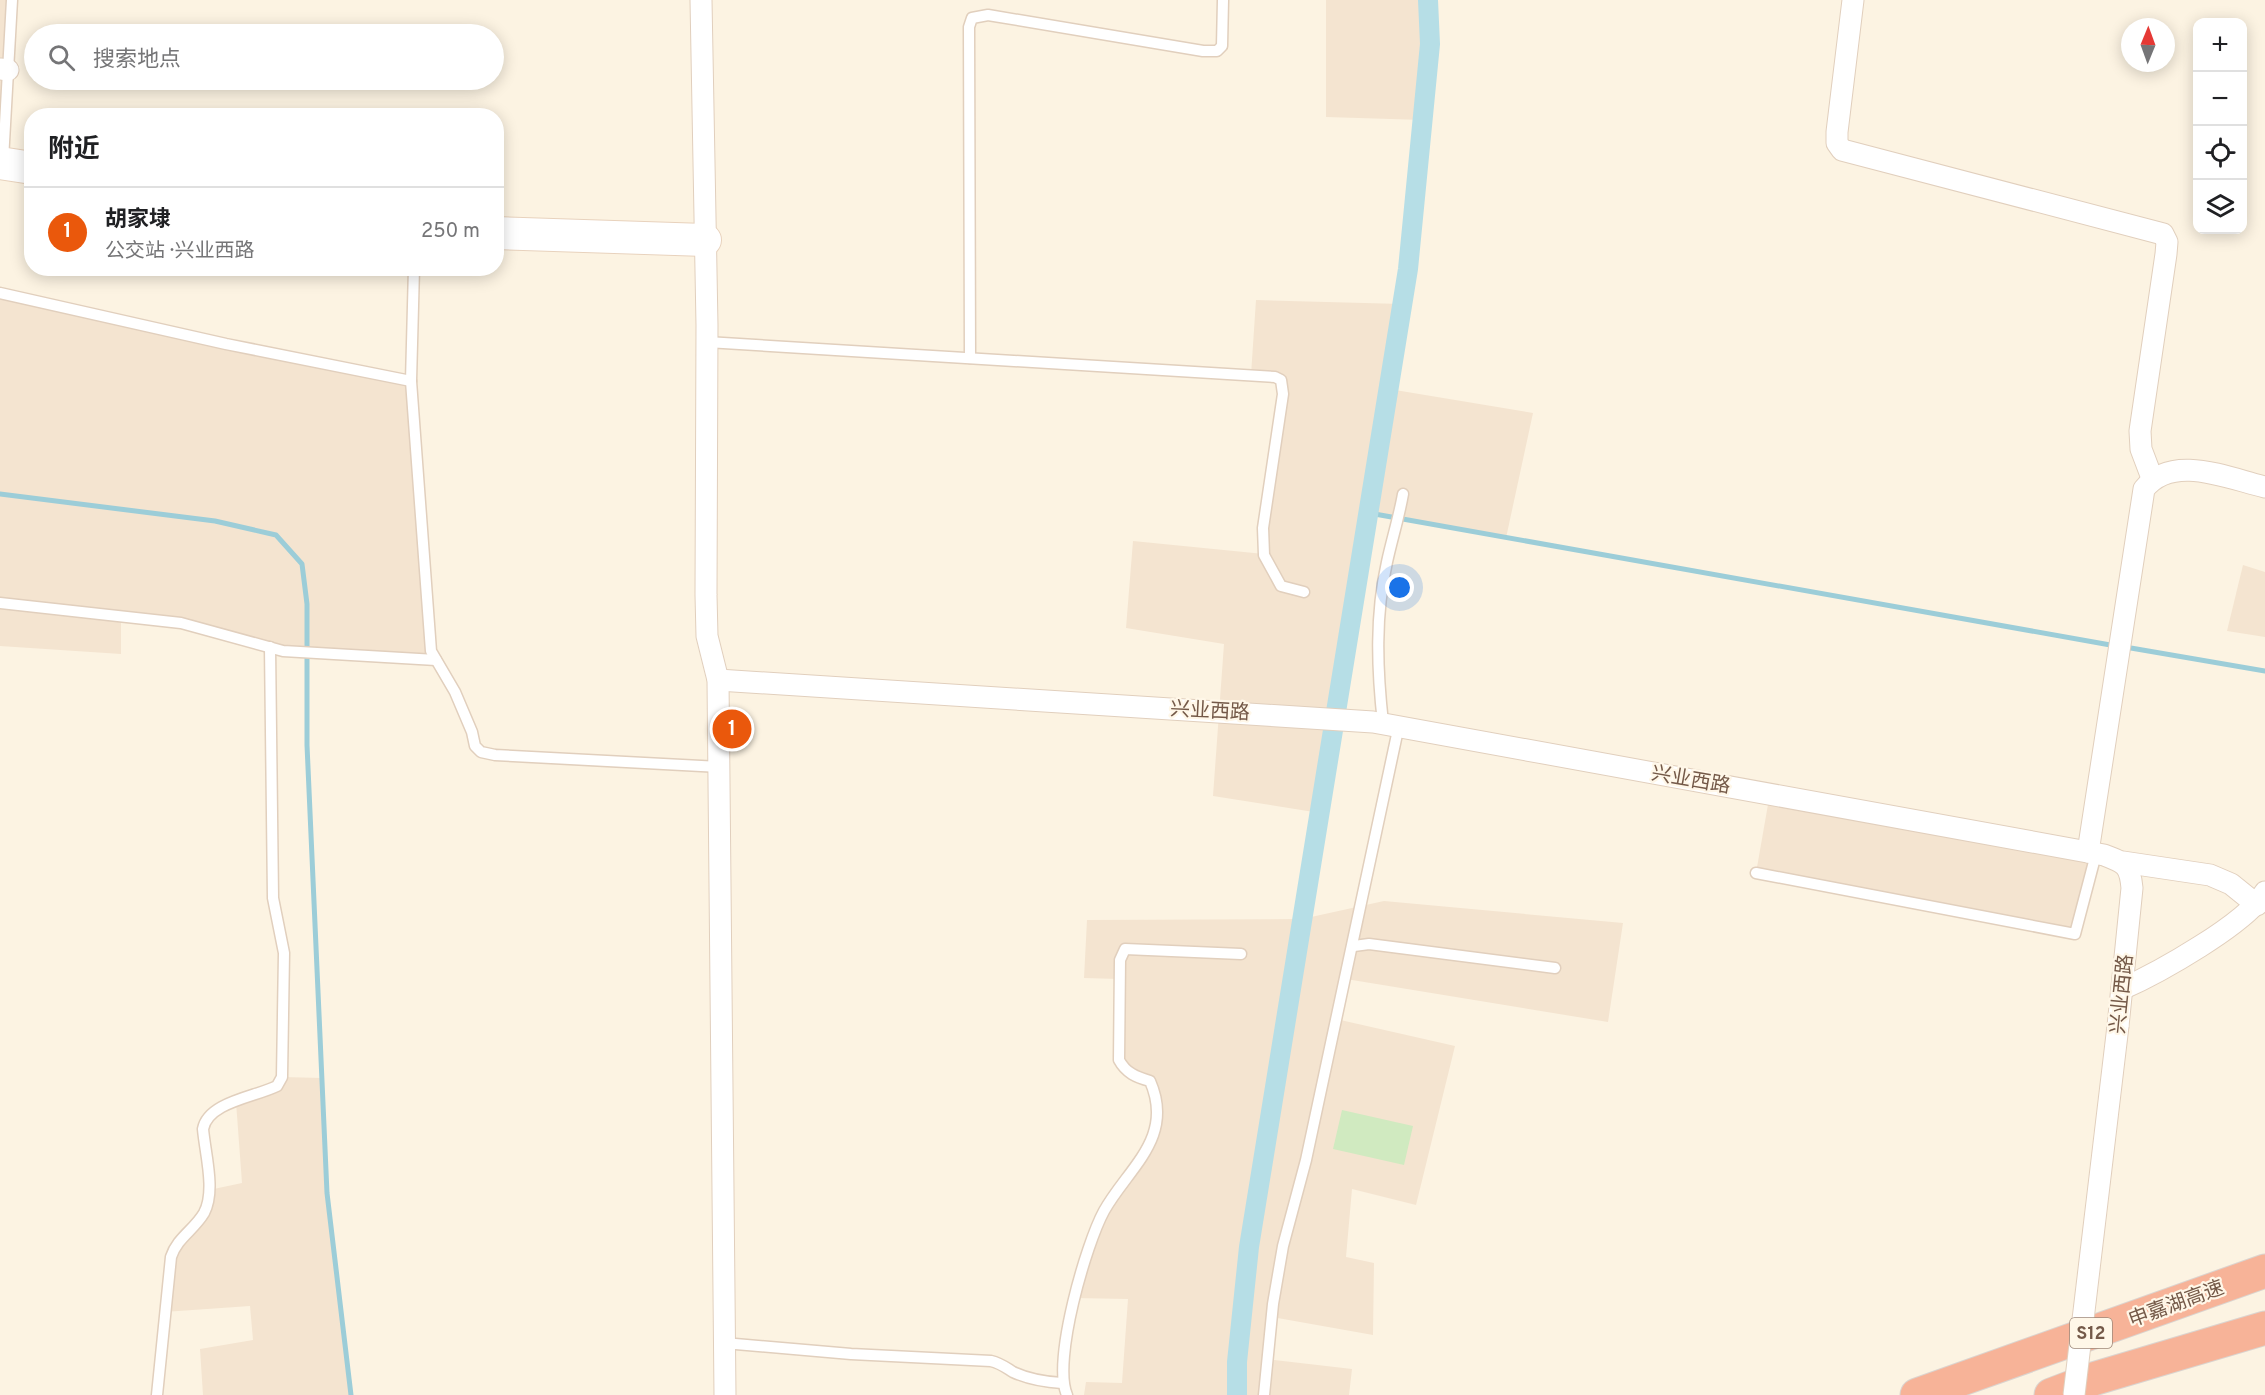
<!DOCTYPE html>
<html lang="zh">
<meta charset="utf-8">
<style>
body{margin:0;font-family:Overpass,"Noto Sans SC",sans-serif;background:#f6f6f6;color:#202124}
.controls{position:absolute;right:18px;top:18px;display:grid;overflow:hidden;border-radius:12px;box-shadow:0 3px 15px #0003}
.controls button{width:54px;height:54px;display:grid;place-items:center;padding:0;border:0;border-bottom:2px solid #e0e0e0;background:#fff;color:#202124;font:30px sans-serif}
.compass{position:absolute;left:2121px;top:18px;width:54px;height:54px;border-radius:50%;background:#fff;box-shadow:0 3px 15px #0003;rotate:1deg}
.you{position:absolute;left:1400px;top:588px;width:21px;height:21px;margin:-15px;border:4px solid #fff;border-radius:50%;background:#1a73e8;box-shadow:0 0 0 9px #1a73e833}
.badge{display:grid;place-items:center;width:39px;height:39px;border-radius:50%;background:#ea580c;color:#fff;font-size:20px;font-weight:700}
.pin{position:absolute;translate:-50% -50%;border:3px solid #fff;box-shadow:0 2px 6px #0006}
.list{margin:0;padding:0;list-style:none}
h2{display:flex;justify-content:space-between;align-items:center;height:78px;margin:0;padding:0 24px;font-size:26px}
h2 small{font-size:20px;font-weight:400;color:#757577}
.list li{display:grid;grid-template-columns:39px 1fr auto;gap:18px;align-items:center;box-sizing:border-box;height:90px;padding:0 24px;border-top:2px solid #e0e0e0}
.list b{display:block;font-size:22px;white-space:nowrap}
.list p{margin:0;font-size:20px;white-space:nowrap;color:#757577}
.list em{font-size:20px;font-style:normal;color:#757577}
.icon{flex:none;width:33px;height:33px;fill:none;stroke:currentColor;stroke-width:2;stroke-linecap:round;stroke-linejoin:round}
.map{position:relative;flex:none;width:2265px;height:1395px;overflow:hidden}
.search{position:absolute;background:#fff;box-shadow:0 3px 15px #0003;left:24px;top:24px;width:480px;height:66px;display:flex;align-items:center;gap:15px;box-sizing:border-box;padding:0 21px;border-radius:33px;color:#757577;font-size:22px}
.panel{position:absolute;background:#fff;box-shadow:0 3px 15px #0003;left:24px;top:108px;width:480px;height:168px;border-radius:24px}
.map>svg:first-child{display:block}
.residential{fill:#f4e4d0}
.garden{fill:#d0eac0}
.lines{fill:none;stroke-linecap:round;stroke-linejoin:round}
.stream{stroke:#9ccdd8;stroke-width:5}
.canal{stroke:#b6dee6;stroke-width:20}
.lane-casing{stroke:#e1cfbd;stroke-width:13}
.street-casing{stroke:#e1cfbd;stroke-width:23}
.secondary-casing{stroke:#e8d2bd;stroke-width:34}
.highway-casing{stroke:#dbd4cf;stroke-width:35}
.lane{stroke:#fff;stroke-width:10}
.street{stroke:#fff;stroke-width:21}
.secondary{stroke:#fff;stroke-width:32}
.highway{stroke:#f7b398;stroke-width:33}
.street-bridge-casing{stroke:#e1cfbd;stroke-width:23;stroke-linecap:butt}
.street-bridge{stroke:#fff;stroke-width:21}
.labels{text-anchor:middle;stroke-width:4.5;stroke-linejoin:round;paint-order:stroke}
.shield{fill:#fff7e8;stroke:#9e8878;stroke-width:1.5}
.shield-label{font-size:18px;font-weight:bold;fill:#745948}
.street-label{font-size:20px;fill:#745948;stroke:#fff7e8}
</style>
<div class="map">
<svg width="2265" height="1395" viewBox="0 0 2265 1395">
<rect width="100%" height="100%" fill="#fcf3e2"/>
<g class="residential">
<path d="M 0,0 L 12,0 L 0,163 Z"/>
<path d="M 1326,0 L 1428,0 L 1430,44 L 1423,120 L 1326,117 Z"/>
<path d="M 0,293 L 411,381 L 436,660 L 283,651 L 181,623 L 121,617 L 121,654 L 0,646 Z"/>
<path d="M 1256,300 L 1402,304 L 1389,389 L 1533,413 L 1506,538 L 1369,513 L 1320,813 L 1213,796 L 1224,644 L 1126,628 L 1133,541 L 1264,554 L 1281,380 L 1251,375 Z"/>
<path d="M 2243,565 L 2265,572 L 2265,637 L 2227,631 Z"/>
<path d="M 1770,793 L 2096,854 L 2075,934 L 1756,873 Z"/>
<path d="M 1384,901 L 1623,923 L 1608,1022 L 1346,979 L 1336,1019 L 1455,1046 L 1416,1205 L 1352,1189 L 1346,1257 L 1374,1263 L 1373,1335 L 1272,1317 L 1266,1359 L 1352,1369 L 1349,1395 L 1084,1395 L 1086,1382 L 1122,1383 L 1128,1299 L 1074,1298 L 1090,1242 L 1154,1127 L 1150,1081 L 1124,1069 L 1119,979 L 1084,978 L 1087,920 L 1302,919 Z"/>
<path d="M 282,1077 L 322,1078 L 327,1193 L 351,1395 L 203,1395 L 200,1349 L 253,1340 L 250,1306 L 164,1312 L 171,1258 L 196,1223 L 209,1190 L 242,1183 L 236,1102 Z"/>
</g>
<path class="garden" d="M 1342,1110 L 1413,1126 L 1404,1165 L 1333,1149 Z"/>
<g class="lines">
<g class="stream">
<path d="M 0,494 L 215,521 L 276,535 L 302,564 L 307,604 L 307,745 L 327,1193 L 351,1395"/>
<path d="M 1369,513 L 2116,646"/>
<path d="M 2125,647 L 2265,671"/>
</g>
<path class="canal" d="M 1237,1395 L 1237,1362 L 1249,1247 L 1408,269 L 1430,44 L 1428,0"/>
<defs>
<g id="lane">
<path d="M 3,160 L 12,0"/>
<path d="M 414,268 L 411,381 L 431,651 L 455,692 L 472,732 L 475,746 L 481,752 L 495,755 L 720,767"/>
<path d="M 0,293 L 226,344 L 411,381"/>
<path d="M 707,342 L 1275,377 L 1281,380 L 1283,394 L 1263,528 L 1264,555 L 1281,586 L 1304,592"/>
<path d="M 970,358 L 969,27 L 972,18 L 988,15 L 1203,51 L 1217,51 L 1222,46 L 1223,0"/>
<path d="M 0,603 L 181,623 L 283,651 L 436,660"/>
<path d="M 1383,723 C 1377,669 1375,615 1387,562 C 1392,539 1399,517 1403,494"/>
<path d="M 1756,873 L 2075,934 L 2096,854"/>
<path d="M 1354,946 L 1369,944 L 1555,968"/>
<path d="M 724,1343 L 851,1354 L 991,1361 C 1000,1363 1005,1367 1013,1372 C 1028,1379 1046,1382 1062,1383"/>
<path d="M 157,1395 L 171,1257 C 177,1238 194,1230 204,1213 C 216,1191 205,1153 203,1129 C 208,1102 255,1097 277,1086 L 282,1077 L 284,953 L 273,898 L 270,647"/>
<path d="M 1067,1395 C 1052,1361 1086,1244 1104,1211 C 1128,1168 1175,1138 1150,1081 C 1136,1077 1126,1073 1119,1060 L 1120,960 L 1125,949 L 1241,954"/>
<path d="M 1264,1395 L 1273,1304 L 1283,1246 L 1306,1160 L 1399,725"/>
</g>
<g id="street">
<path d="M 701,0 L 707,325 L 706,595 L 707,636 L 718,680 L 725,1395"/>
<path d="M 1853,0 L 1837,132 L 1837,143 L 1842,150 L 2163,234 L 2167,242 L 2166,254 L 2140,431 L 2141,449 L 2152,478"/>
<path d="M 0,69 L 8,70"/>
<path d="M 718,680 L 1373,722 L 2104,855 C 2125,863 2130,865 2132,888 L 2118,1026"/>
<path d="M 2088,852 L 2144,489 C 2172,453 2227,478 2265,487"/>
<path d="M 2123,862 L 2210,875 L 2231,884 L 2257,905"/>
<path d="M 2122,989 C 2158,973 2246,924 2265,892"/>
</g>
<g id="secondary">
<path d="M 0,163 L 32,168"/>
<path d="M 496,233 L 705,240"/>
</g>
<g id="highway">
<path d="M 1917,1395 L 2265,1271"/>
<path d="M 2051,1395 L 2093,1379 L 2265,1328"/>
</g>
</defs>
<use href="#lane" class="lane-casing"/>
<use href="#street" class="street-casing"/>
<use href="#secondary" class="secondary-casing"/>
<use href="#highway" class="highway-casing"/>
<use href="#lane" class="lane"/>
<use href="#street" class="street"/>
<use href="#secondary" class="secondary"/>
<use href="#highway" class="highway"/>
<defs>
<path id="street-bridge" d="M 2074,1395 L 2118,1026"/>
</defs>
<use href="#street-bridge" class="street-bridge-casing"/>
<use href="#street-bridge" class="street-bridge"/>
</g>
<g class="labels">
<rect class="shield" x="2070" y="1318" width="42" height="30" rx="4.5"/>
<g class="shield-label">
<text x="2091" y="1339">S12</text>
</g>
<g class="street-label">
<text transform="translate(1210 710) rotate(3)" y="7">兴业西路</text>
<text transform="translate(1691 779) rotate(10)" y="7">兴业西路</text>
<text transform="translate(2121 994) rotate(-84)" y="7">兴业西路</text>
<text transform="translate(2176 1303) rotate(-20)" y="7">申嘉湖高速</text>
</g>
</g>
</svg>
<div class="controls">
<button>+</button>
<button>−</button>
<button><svg class="icon" aria-label="locate" viewBox="0 0 24 24"><circle cx="12" cy="12" r="6"/><path d="M12 2v4M12 18v4M2 12h4M18 12h4"/></svg></button>
<button><svg class="icon" aria-label="layers" viewBox="0 0 24 24"><path d="M12 4l9 5-9 5-9-5zM3 14l9 5 9-5"/></svg></button>
</div>
<svg class="compass" viewBox="-18 -18 36 36"><path d="M0-13l5 13h-10z" fill="#e53935"/><path d="M0 13l5-13h-10z" fill="#757577"/></svg>
<div class="you"></div>
<div class="pin badge" style="left:732px;top:729px">1</div>
<div class="search"><svg class="icon" aria-label="search" viewBox="0 0 24 24"><circle cx="10" cy="10" r="6"/><path d="M15 15l6 6"/></svg>搜索地点</div>
<section class="panel">
<h2>附近<small></small></h2>
<ul class="list">
<li><span class="badge">1</span><div><b>胡家埭</b><p>公交站 · 兴业西路</p></div><em>250 m</em></li>
</ul>
</section>
</div>
